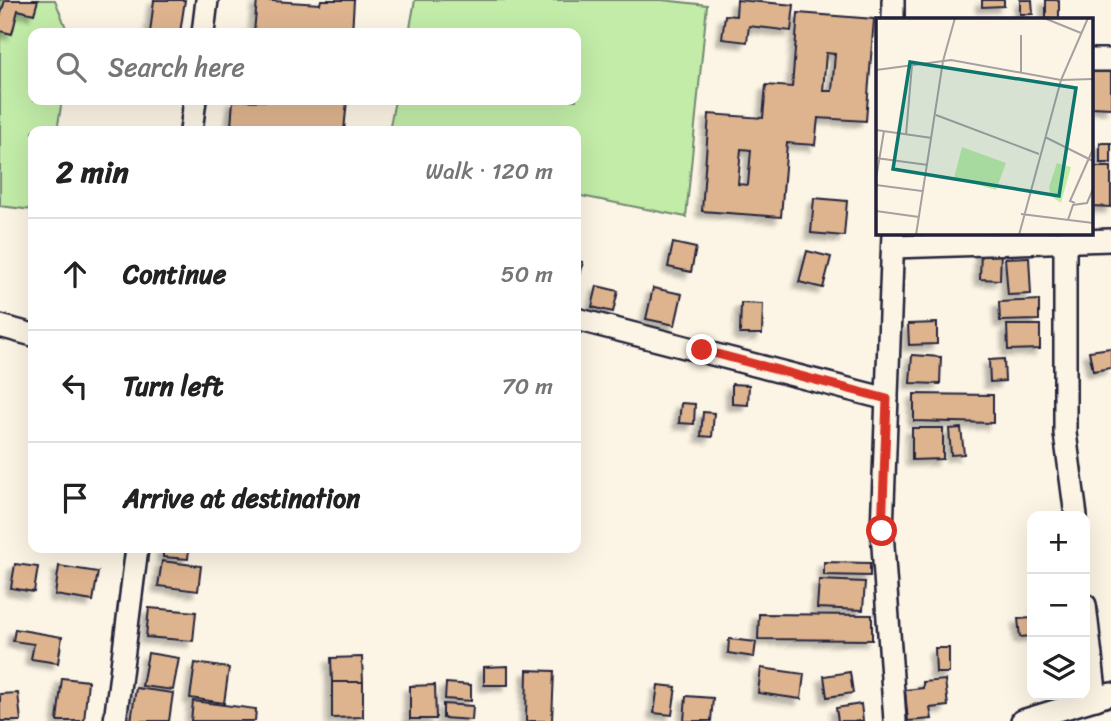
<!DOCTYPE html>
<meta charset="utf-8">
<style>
body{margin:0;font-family:Sriracha,sans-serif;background:#f2f2f2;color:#222}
.controls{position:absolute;right:21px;bottom:21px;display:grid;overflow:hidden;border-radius:14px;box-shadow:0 7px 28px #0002}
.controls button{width:63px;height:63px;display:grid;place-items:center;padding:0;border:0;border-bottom:2px solid #e0e0e0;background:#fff;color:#222;font:35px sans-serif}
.stop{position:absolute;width:21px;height:21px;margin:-16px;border:5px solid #d93025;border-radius:50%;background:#fff}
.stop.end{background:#d93025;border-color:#fff;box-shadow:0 2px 7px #0008}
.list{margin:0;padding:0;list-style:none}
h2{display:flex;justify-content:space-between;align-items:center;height:91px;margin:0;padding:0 28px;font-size:30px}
h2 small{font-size:23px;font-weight:400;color:#767676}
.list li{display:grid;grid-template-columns:46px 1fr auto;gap:21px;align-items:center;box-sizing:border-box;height:112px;padding:0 28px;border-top:2px solid #e0e0e0}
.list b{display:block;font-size:26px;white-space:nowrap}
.list em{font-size:23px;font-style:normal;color:#767676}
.icon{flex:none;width:38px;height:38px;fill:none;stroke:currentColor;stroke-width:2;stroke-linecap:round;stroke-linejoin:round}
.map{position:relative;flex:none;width:1111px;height:721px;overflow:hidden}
.search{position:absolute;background:#fff;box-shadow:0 7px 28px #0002;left:28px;top:28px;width:553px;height:77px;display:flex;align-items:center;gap:18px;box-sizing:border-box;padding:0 24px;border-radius:14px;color:#767676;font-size:26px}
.panel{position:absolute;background:#fff;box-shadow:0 7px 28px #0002;left:28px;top:126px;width:553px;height:427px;border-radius:14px}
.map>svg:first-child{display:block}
.green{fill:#c2eca8;stroke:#728772;stroke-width:2}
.building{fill:#deb48f;stroke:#22223b;stroke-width:2;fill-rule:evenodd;filter:url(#shadow)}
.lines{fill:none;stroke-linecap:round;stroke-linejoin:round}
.minor-casing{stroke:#22223b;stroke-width:26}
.minor{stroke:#fcf5e5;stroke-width:21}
.route{stroke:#d93025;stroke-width:9}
.inset-road{fill:none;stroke:#a5a1a1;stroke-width:2}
.view{fill:#0f766e;fill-opacity:0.15;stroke:#0f766e;stroke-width:3.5}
.inset-edge{fill:none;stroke:#22223b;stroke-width:3.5}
</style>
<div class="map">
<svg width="1111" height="721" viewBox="0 0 1111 721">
<defs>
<filter id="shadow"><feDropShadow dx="-5.5" dy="5.5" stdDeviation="2" flood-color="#0004"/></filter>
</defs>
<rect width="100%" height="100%" fill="#fcf5e5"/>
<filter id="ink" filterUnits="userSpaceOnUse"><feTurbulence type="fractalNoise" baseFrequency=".0143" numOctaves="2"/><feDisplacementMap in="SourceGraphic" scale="14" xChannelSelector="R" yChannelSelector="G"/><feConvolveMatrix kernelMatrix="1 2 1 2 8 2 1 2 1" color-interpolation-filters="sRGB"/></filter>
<g filter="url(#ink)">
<g class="green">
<path d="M 0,0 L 55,0 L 68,33 L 33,33 L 33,100 L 62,100 L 57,131 L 33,131 L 33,210 L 0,206 Z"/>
<path d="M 415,0 L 662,0 L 707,5 L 686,217 L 576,195 L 576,131 L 389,131 L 395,100 L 576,100 L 576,33 L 409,33 Z"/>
</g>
<g class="building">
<path d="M 5,0 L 38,0 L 34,14 L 18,10 L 12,34 L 0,31 L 0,17 Z"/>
<path d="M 154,0 L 185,0 L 180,33 L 150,33 Z"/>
<path d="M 257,0 L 320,4 L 321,0 L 354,0 L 352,33 L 254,33 Z"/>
<path d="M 737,0 L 794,5 L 791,31 L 749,26 L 747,42 L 722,39 L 725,15 L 736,16 Z"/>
<path d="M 982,0 L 1004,0 L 1004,6 L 982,7 Z"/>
<path d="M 1020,0 L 1032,0 L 1033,14 L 1020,14 Z"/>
<rect x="1046" y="0" width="13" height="19"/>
<path d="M 798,13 L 874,19 L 866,121 L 818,118 L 815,145 L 787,143 L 781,217 L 702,211 L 709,114 L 763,118 L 766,85 L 792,87 ZM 826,53 L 835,54 L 832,91 L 823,91 ZM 741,149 L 751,150 L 748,185 L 738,184 Z"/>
<path d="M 1092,69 L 1111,71 L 1111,108 L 1092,107 Z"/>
<path d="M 233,100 L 310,102 L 310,100 L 347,100 L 344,131 L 280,131 L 231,127 Z"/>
<rect x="1100" y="143" width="11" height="20"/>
<path d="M 1092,167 L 1111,167 L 1111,207 L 1092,206 Z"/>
<path d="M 814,198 L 847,201 L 844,236 L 811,233 Z"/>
<path d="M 673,243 L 696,248 L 691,272 L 668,267 Z"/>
<path d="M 981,250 L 1001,250 L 1000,280 L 980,279 Z"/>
<path d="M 807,251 L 831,257 L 823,288 L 799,282 Z"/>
<path d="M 1029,257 L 1031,294 L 1008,295 L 1005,258 Z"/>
<path d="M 576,261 L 583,262 L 576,295 Z"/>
<path d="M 597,286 L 618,291 L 613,312 L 592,307 Z"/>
<path d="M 653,288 L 682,294 L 675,325 L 646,319 Z"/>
<path d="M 1039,300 L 1039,320 L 1000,321 L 999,302 Z"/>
<path d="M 741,303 L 763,304 L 762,334 L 740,334 Z"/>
<path d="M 937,323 L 937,344 L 909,345 L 908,324 Z"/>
<path d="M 1007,325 L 1040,325 L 1040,349 L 1008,350 Z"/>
<path d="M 1111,348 L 1111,368 L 1093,371 L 1089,351 Z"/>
<path d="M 912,355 L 941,357 L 940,384 L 910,383 Z"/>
<path d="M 1004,359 L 1005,381 L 990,382 L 989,360 Z"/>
<path d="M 732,384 L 749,385 L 748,405 L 732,404 Z"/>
<path d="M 914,394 L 993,395 L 993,423 L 914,421 Z"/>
<path d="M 681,403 L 695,404 L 694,424 L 679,423 Z"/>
<path d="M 703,412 L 714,413 L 712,437 L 701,436 Z"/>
<path d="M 912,428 L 943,428 L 943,459 L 912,460 Z"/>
<path d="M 961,428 L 964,454 L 951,455 L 949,429 Z"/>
<path d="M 163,548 L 189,548 L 188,559 L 163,557 Z"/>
<path d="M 162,561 L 201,566 L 198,591 L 158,586 Z"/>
<path d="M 824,562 L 870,563 L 870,576 L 824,575 Z"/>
<path d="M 15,564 L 38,567 L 34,592 L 11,588 Z"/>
<path d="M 59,566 L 98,572 L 93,601 L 55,595 Z"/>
<path d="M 819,580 L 865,582 L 863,610 L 817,608 Z"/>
<path d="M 149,608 L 196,612 L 193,641 L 146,637 Z"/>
<path d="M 759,614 L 872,615 L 872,640 L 758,639 Z"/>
<path d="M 1032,618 L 1032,636 L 1020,637 L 1018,619 Z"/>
<path d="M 15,629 L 62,637 L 58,663 L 31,659 L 34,644 L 13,641 Z"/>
<path d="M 729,639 L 756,642 L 754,657 L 728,653 Z"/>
<path d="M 935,648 L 949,648 L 949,673 L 936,673 Z"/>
<path d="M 148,653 L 179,658 L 173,690 L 142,686 Z"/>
<path d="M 362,657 L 363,682 L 332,682 L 331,658 Z"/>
<path d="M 195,663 L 229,668 L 224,703 L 190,698 Z"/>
<path d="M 508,666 L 508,685 L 484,685 L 484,667 Z"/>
<path d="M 761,668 L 804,674 L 801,699 L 758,693 Z"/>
<path d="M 527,670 L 554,671 L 552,721 L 526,721 Z"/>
<path d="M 850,672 L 853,693 L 827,697 L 824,676 Z"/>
<path d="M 62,678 L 88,681 L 84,721 L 57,721 Z"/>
<path d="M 945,680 L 948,706 L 930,708 L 932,719 L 908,721 L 905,690 L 923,688 L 923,682 Z"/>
<path d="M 332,682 L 363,682 L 363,717 L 332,718 Z"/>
<path d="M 446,683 L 471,685 L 471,701 L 445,699 Z"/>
<path d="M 435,685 L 436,719 L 410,719 L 410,686 Z"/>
<path d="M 658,685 L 676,687 L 672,715 L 654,713 Z"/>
<path d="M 136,688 L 173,693 L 169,721 L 131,721 Z"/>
<path d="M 18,693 L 21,721 L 0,721 L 0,694 Z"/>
<path d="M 686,696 L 713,698 L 711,721 L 684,721 Z"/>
<path d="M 193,701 L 256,709 L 255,721 L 191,721 Z"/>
<path d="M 443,704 L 473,706 L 472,720 L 443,718 Z"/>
<path d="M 861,704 L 863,721 L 838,721 L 836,708 Z"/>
</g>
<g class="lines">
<defs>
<g id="minor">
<path d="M 893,19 L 893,0"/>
<path d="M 203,33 L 207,0"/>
<path d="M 1092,60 L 1111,60"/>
<path d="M 191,131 L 195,100"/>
<path d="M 893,233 L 882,531 L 895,721"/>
<path d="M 1065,240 L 1065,433 L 1076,516"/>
<path d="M 893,247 L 1111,240"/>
<path d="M 576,319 L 887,399"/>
<path d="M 0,326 L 33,335"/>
<path d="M 1085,605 L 1096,699"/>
<path d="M 115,721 L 137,548"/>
<path d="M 1022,721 L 1111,694"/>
</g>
</defs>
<use href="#minor" class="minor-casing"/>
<use href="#minor" class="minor"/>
</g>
</g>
<g class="lines" filter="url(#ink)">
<path class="route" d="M 702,350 L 887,399 L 882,531"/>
</g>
<g transform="translate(876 18)">
<rect width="217" height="217" fill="#fcf5e5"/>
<path d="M 86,129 L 130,145 L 120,172 L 78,160 ZM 181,145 L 195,149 L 185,185 L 175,178 L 173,169 Z" fill="#c2eca8"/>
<path class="inset-road" d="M 168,0 L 205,15M 145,17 L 145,55M 0,52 L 75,42 L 185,62 L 217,61M 60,97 L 163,136M 0,112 L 56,120M 30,117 L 36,47M 169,119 L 217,143M 0,140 L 52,147M 0,161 L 8,113M 0,167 L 46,173M 199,185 L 194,183 L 217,131M 0,193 L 43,199M 145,196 L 217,205M 192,202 L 197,187 L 211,185 L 217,171M 40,217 L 67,43 L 79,0M 143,217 L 185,62 L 212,0"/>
<path class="view" d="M 34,44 L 200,70 L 183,178 L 17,151 Z"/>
<rect width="217" height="217" class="inset-edge"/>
</g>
</svg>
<div class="controls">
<button>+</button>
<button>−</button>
<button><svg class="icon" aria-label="layers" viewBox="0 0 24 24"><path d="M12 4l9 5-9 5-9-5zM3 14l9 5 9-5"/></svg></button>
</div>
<div class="stop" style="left:882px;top:531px"></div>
<div class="stop end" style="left:702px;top:350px"></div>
<div class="search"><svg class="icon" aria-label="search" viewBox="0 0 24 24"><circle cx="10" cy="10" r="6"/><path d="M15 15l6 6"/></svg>Search here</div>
<section class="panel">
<h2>2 min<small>Walk · 120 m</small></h2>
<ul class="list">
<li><svg class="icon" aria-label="ahead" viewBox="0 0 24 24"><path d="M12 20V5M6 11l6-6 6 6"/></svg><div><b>Continue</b></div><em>50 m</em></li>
<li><svg class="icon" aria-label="left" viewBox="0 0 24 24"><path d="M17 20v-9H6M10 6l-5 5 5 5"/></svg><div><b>Turn left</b></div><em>70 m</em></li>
<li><svg class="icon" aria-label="arrive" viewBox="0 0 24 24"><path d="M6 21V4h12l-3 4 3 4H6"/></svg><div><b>Arrive at destination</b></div></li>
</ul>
</section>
</div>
